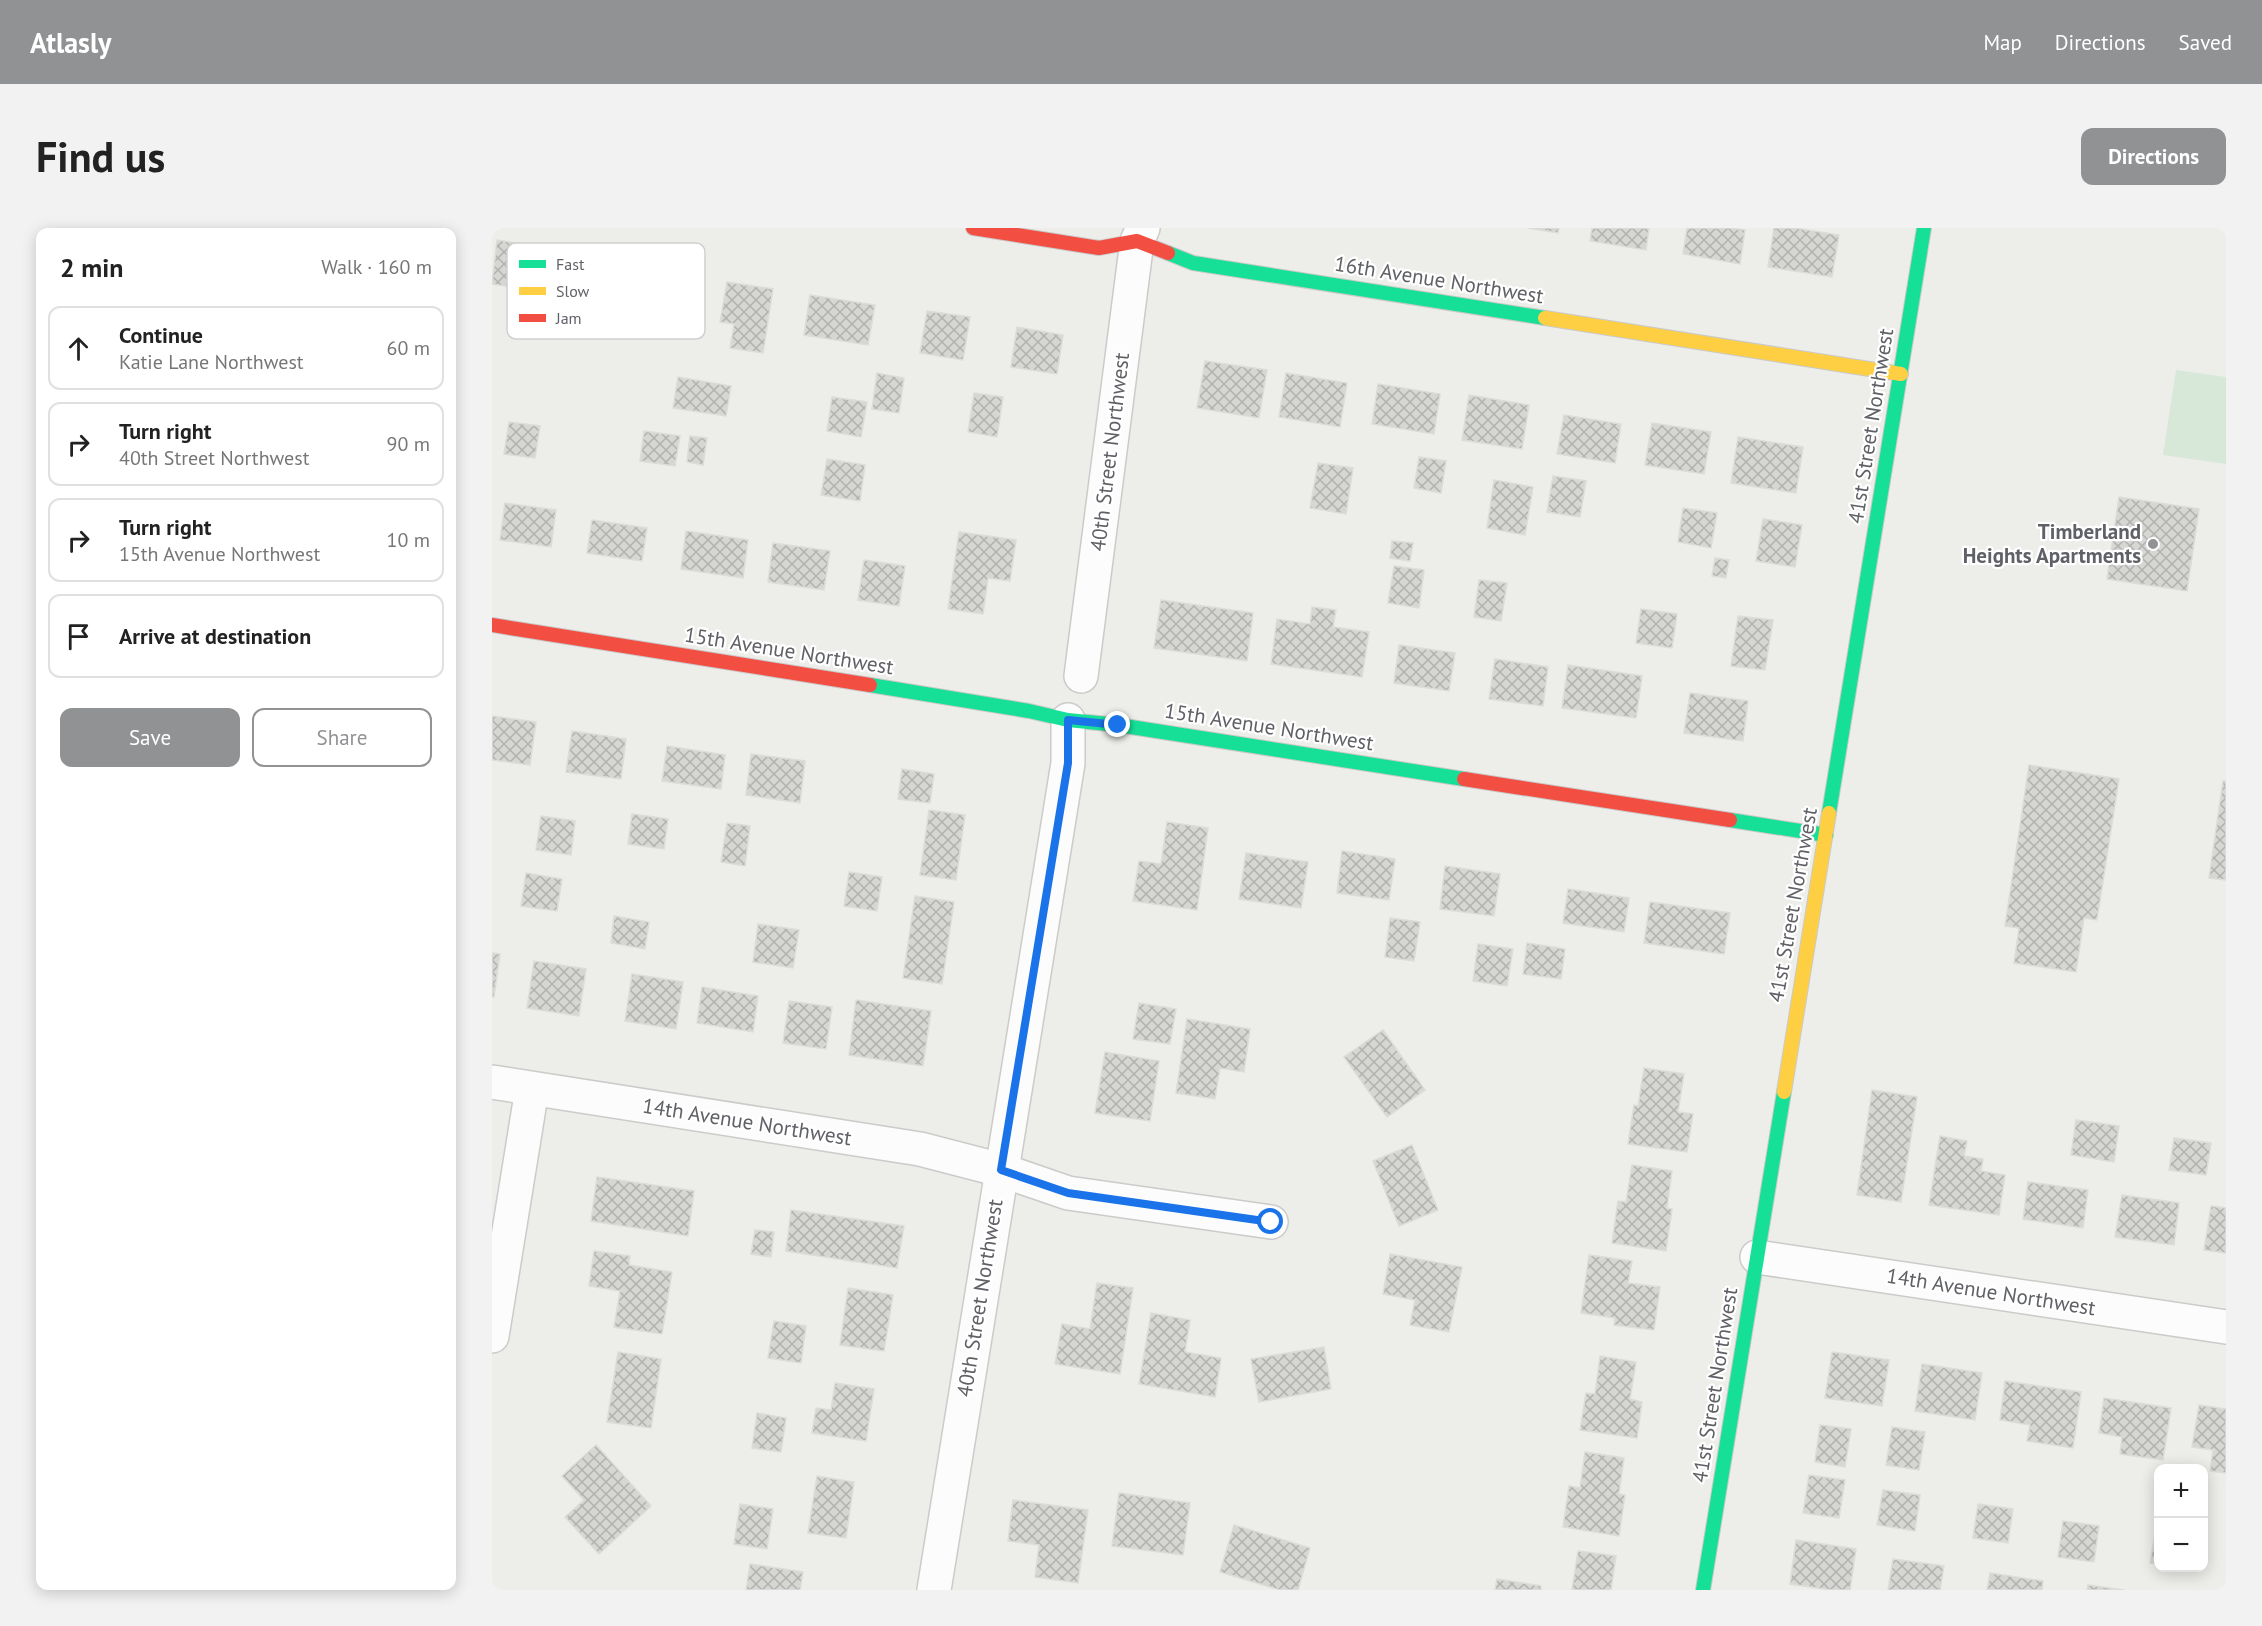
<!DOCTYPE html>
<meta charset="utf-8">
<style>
body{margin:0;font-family:"PT Sans",sans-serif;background:#f2f2f2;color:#222}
.controls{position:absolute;right:18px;bottom:18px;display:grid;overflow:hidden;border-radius:12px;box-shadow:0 3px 15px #0003}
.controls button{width:54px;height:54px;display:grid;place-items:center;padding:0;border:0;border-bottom:2px solid #e0e0e0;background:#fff;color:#222;font:30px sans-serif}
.stop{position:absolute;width:18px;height:18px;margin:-14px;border:4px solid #1a73e8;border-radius:50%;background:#fff}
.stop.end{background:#1a73e8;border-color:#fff;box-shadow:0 2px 6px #0008}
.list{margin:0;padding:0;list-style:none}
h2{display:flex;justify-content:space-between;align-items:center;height:78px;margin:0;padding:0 24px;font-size:26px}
h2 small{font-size:20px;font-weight:400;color:#767676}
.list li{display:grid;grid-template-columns:39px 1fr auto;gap:18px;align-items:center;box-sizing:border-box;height:84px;margin:0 12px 12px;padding:0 12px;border:2px solid #e0e0e0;border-radius:12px}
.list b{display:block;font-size:22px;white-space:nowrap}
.list p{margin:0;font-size:20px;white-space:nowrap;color:#767676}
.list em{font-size:20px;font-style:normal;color:#767676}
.actions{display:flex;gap:12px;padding:18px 24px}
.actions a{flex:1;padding:14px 0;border:2px solid #919294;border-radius:12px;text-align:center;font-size:21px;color:#919294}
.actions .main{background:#919294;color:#fff}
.icon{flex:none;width:33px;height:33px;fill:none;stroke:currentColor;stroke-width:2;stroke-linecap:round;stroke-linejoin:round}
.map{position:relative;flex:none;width:1734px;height:1362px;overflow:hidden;border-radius:12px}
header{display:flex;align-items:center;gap:36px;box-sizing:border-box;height:84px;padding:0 30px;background:#919294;color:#fff}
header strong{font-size:28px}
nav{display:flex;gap:33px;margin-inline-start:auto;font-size:21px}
.intro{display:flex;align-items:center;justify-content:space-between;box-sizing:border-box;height:144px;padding:0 36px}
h1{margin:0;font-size:42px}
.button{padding:15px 27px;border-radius:12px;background:#919294;color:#fff;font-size:21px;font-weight:700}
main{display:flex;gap:36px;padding:0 36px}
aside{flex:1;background:#fff;border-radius:12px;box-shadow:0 3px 15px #0003}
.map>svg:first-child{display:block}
.pitch{fill:#d8e8d8}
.building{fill:url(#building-cross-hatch);stroke:#dcdcd8;stroke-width:1.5}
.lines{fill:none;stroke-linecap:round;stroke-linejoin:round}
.street-casing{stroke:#cbcbca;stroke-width:36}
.fast-casing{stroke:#c9c9ca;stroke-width:16}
.slow-casing{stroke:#c9c9ca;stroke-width:16}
.jam-casing{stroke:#c9c9ca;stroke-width:16}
.street{stroke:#fcfcfc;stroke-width:33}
.fast{stroke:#16e098;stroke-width:14}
.slow{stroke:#ffcf43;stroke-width:14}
.jam{stroke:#f24e42;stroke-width:14}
.route{stroke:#1a73e8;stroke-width:8}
.poi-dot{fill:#919294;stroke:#fff;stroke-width:2}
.labels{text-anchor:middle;stroke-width:4.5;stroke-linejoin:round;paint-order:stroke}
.street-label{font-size:21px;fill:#5f6166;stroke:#fff}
.poi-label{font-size:21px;font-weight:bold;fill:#5f6166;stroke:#fff;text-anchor:end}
.key{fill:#fff;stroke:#cfd0d1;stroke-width:1.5}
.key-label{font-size:16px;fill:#5f6166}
</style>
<header>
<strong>Atlasly</strong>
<nav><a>Map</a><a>Directions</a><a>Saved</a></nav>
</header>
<div class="intro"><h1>Find us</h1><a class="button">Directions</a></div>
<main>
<aside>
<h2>2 min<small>Walk · 160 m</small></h2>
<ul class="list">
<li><svg class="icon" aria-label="ahead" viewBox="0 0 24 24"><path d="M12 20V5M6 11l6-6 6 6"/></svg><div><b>Continue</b><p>Katie Lane Northwest</p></div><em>60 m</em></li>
<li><svg class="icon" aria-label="right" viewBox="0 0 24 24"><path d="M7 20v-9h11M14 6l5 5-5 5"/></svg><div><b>Turn right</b><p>40th Street Northwest</p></div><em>90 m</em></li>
<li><svg class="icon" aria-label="right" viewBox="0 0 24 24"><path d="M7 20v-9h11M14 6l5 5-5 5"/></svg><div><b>Turn right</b><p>15th Avenue Northwest</p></div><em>10 m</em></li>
<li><svg class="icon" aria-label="arrive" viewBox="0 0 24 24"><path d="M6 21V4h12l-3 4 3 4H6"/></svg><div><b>Arrive at destination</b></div></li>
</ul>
<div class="actions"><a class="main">Save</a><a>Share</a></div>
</aside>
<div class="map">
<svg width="1734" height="1362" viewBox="0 0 1734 1362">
<defs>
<pattern id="building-cross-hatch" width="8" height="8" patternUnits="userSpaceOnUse" patternTransform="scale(1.5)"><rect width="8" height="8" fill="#d6d6d3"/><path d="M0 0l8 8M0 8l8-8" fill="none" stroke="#b1b1af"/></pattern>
</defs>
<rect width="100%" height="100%" fill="#edede9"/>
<path class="pitch" d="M 1684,142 L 1734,149 L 1734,236 L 1671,227 Z"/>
<g class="building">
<path d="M 1036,0 L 1067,0 L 1066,5 Z"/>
<path d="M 1100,0 L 1157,0 L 1154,22 L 1098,13 Z"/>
<path d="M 1195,0 L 1238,0 L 1253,2 L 1248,36 L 1191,26 Z"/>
<path d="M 1282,0 L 1303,0 L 1347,7 L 1340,49 L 1276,39 Z"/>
<path d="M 5,12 L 87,25 L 80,68 L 0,56 Z"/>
<path d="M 235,54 L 281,61 L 271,125 L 238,120 L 242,96 L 228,94 Z"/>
<path d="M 318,67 L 383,77 L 376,117 L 312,107 Z"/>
<path d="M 435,83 L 478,89 L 471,132 L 428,125 Z"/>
<path d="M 525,99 L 571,107 L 565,146 L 519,139 Z"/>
<path d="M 713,133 L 775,142 L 767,190 L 705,180 Z"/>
<path d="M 385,145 L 412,150 L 407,185 L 380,181 Z"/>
<path d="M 794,145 L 855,155 L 848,199 L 787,189 Z"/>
<path d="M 186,149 L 239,158 L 234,188 L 181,180 Z"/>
<path d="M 886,156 L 948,166 L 942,206 L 880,196 Z"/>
<path d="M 482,165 L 511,169 L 505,209 L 476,204 Z"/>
<path d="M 977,167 L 1037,177 L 1030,221 L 970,212 Z"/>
<path d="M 340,169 L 375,174 L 369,209 L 335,203 Z"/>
<path d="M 1072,187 L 1129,196 L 1123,235 L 1065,226 Z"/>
<path d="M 17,194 L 48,198 L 43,230 L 12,226 Z"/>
<path d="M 1160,195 L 1219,204 L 1212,246 L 1153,237 Z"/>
<path d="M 152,203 L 188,208 L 183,238 L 148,233 Z"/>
<path d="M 198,208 L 215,210 L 211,237 L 195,234 Z"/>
<path d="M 1246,209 L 1311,219 L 1304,265 L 1239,255 Z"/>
<path d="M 927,229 L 954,233 L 949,265 L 922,260 Z"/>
<path d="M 335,231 L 373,237 L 368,273 L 329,267 Z"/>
<path d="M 826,235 L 861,240 L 854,286 L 818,280 Z"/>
<path d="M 1061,248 L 1094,253 L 1088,289 L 1055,284 Z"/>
<path d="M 1002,252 L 1041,259 L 1033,307 L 995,300 Z"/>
<path d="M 1627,269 L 1707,281 L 1695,363 L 1615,351 Z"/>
<path d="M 13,275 L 64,282 L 59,319 L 8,312 Z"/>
<path d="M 1191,280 L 1225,285 L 1219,320 L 1186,314 Z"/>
<path d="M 1271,291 L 1310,297 L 1303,339 L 1264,333 Z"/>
<path d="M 100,292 L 155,300 L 150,333 L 95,325 Z"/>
<path d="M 194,303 L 256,312 L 251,350 L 189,341 Z"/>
<path d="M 467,304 L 524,312 L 518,353 L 496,350 L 491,386 L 456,381 Z"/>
<path d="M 900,313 L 921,315 L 918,333 L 898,330 Z"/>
<path d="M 281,315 L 338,323 L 332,362 L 276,354 Z"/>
<path d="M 1223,330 L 1237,332 L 1234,350 L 1220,348 Z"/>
<path d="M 372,332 L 413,338 L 407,378 L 366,372 Z"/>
<path d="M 902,338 L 932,342 L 927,380 L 896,375 Z"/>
<path d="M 987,352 L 1015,355 L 1009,393 L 982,389 Z"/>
<path d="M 669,372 L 761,385 L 755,433 L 662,420 Z"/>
<path d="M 820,379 L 844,382 L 841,399 L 877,404 L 870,449 L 779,436 L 785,391 L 818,396 Z"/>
<path d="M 1149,381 L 1185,386 L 1180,420 L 1144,415 Z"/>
<path d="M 1246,388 L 1281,392 L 1273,442 L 1239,438 Z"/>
<path d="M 907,417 L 963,425 L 957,463 L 902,455 Z"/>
<path d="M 1003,431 L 1056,439 L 1051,478 L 997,471 Z"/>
<path d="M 1076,437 L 1150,448 L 1144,490 L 1070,480 Z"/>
<path d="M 1198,465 L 1256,473 L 1251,513 L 1192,505 Z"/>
<path d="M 0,488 L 44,494 L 38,537 L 0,532 Z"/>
<path d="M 80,503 L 134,511 L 129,551 L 74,544 Z"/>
<path d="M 175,518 L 233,527 L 229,561 L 170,553 Z"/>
<path d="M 259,526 L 313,533 L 308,575 L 254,567 Z"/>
<path d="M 1537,537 L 1627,551 L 1605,692 L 1592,690 L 1584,744 L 1522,735 L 1527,700 L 1513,698 Z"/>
<path d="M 410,541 L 442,546 L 438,575 L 406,571 Z"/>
<path d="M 1731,553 L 1734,553 L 1734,652 L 1717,650 Z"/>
<path d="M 437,582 L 473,587 L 464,652 L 428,647 Z"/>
<path d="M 140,586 L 176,591 L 172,621 L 136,616 Z"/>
<path d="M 49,588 L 83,593 L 79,627 L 44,622 Z"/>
<path d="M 675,594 L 716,600 L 705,682 L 641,673 L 647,633 L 669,636 Z"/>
<path d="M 235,595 L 258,598 L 253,638 L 229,634 Z"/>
<path d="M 850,623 L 903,631 L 897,672 L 845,665 Z"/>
<path d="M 754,625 L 816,634 L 809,680 L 747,671 Z"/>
<path d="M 953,638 L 1008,646 L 1002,688 L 948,681 Z"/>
<path d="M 357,644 L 390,649 L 385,683 L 352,678 Z"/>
<path d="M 34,645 L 70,651 L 65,683 L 29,678 Z"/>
<path d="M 1076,661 L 1137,670 L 1132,704 L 1071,695 Z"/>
<path d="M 423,668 L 462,674 L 450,756 L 411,750 Z"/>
<path d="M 1158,674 L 1238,685 L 1232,726 L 1152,715 Z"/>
<path d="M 122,688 L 157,694 L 153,721 L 119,715 Z"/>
<path d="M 898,690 L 928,694 L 922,733 L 893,729 Z"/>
<path d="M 266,696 L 307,702 L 301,740 L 261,734 Z"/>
<path d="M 1035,715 L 1073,721 L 1069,751 L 1031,746 Z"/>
<path d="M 986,716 L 1021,721 L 1015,758 L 981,753 Z"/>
<path d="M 0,725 L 8,726 L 2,769 L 0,769 Z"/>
<path d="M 42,733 L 94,741 L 87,788 L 35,780 Z"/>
<path d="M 140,746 L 191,754 L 184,801 L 133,793 Z"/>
<path d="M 210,759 L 266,768 L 261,804 L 205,795 Z"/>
<path d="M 364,772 L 439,783 L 431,838 L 357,827 Z"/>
<path d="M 297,773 L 340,779 L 334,821 L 291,815 Z"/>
<path d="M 647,775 L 684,781 L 678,816 L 641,811 Z"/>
<path d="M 695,791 L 758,801 L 752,844 L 728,840 L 723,871 L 684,865 Z"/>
<path d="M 891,802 L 933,862 L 895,889 L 852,829 Z"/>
<path d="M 613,824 L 667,833 L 658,893 L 603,885 Z"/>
<path d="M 1152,840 L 1192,846 L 1186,884 L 1201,886 L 1195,924 L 1136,916 L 1142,877 L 1146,878 Z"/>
<path d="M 1380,862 L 1425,869 L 1409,974 L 1365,967 Z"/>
<path d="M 1584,892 L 1627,898 L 1622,934 L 1579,927 Z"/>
<path d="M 1448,908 L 1475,913 L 1472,928 L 1491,931 L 1489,943 L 1513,947 L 1507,987 L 1437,977 Z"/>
<path d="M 1682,910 L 1719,915 L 1714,947 L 1677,942 Z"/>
<path d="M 920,917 L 946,982 L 907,998 L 881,933 Z"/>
<path d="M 1140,937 L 1180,943 L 1175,980 L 1180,981 L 1174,1023 L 1120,1015 L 1126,973 L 1134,974 Z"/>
<path d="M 105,949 L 202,963 L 196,1008 L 99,993 Z"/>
<path d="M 1536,954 L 1596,962 L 1591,1000 L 1531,991 Z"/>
<path d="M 1630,967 L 1687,975 L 1682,1017 L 1623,1009 Z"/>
<path d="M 1719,978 L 1734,980 L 1734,1025 L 1712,1022 Z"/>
<path d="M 299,982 L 412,998 L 405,1040 L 294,1023 Z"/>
<path d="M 263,1002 L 282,1004 L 279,1029 L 259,1026 Z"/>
<path d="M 102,1023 L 138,1028 L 137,1037 L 180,1044 L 170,1106 L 122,1099 L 128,1063 L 97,1058 Z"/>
<path d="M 898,1026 L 970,1039 L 957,1104 L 918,1097 L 923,1072 L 891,1066 Z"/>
<path d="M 1097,1027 L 1140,1033 L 1136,1055 L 1168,1059 L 1162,1102 L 1122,1097 L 1123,1090 L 1089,1085 Z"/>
<path d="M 605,1055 L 641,1060 L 628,1146 L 563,1136 L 570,1096 L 598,1101 Z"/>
<path d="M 356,1060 L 401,1067 L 392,1123 L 348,1117 Z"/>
<path d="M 659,1085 L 698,1092 L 693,1124 L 729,1130 L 723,1169 L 647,1156 Z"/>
<path d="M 282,1093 L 314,1098 L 309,1135 L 276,1130 Z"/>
<path d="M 832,1119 L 839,1161 L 767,1174 L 759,1131 Z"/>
<path d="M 126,1124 L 169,1131 L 159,1200 L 115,1194 Z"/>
<path d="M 1340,1124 L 1397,1132 L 1390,1178 L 1333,1170 Z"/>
<path d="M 1108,1128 L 1144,1134 L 1138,1171 L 1150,1174 L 1145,1210 L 1088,1202 L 1094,1165 L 1103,1166 Z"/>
<path d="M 1430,1136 L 1490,1145 L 1483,1192 L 1423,1183 Z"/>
<path d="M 1513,1153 L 1589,1164 L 1581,1220 L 1535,1213 L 1538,1197 L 1508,1192 Z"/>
<path d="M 343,1155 L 382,1161 L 374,1213 L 320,1205 L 324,1180 L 339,1182 Z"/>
<path d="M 1612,1170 L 1679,1180 L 1671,1232 L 1628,1226 L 1630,1209 L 1607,1205 Z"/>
<path d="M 1707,1177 L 1734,1181 L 1734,1245 L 1718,1243 L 1721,1222 L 1700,1219 Z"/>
<path d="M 265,1185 L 294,1190 L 289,1224 L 260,1220 Z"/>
<path d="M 1328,1197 L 1359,1201 L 1353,1239 L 1323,1234 Z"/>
<path d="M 1400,1199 L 1433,1204 L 1427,1242 L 1394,1237 Z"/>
<path d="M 104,1217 L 159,1278 L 107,1326 L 73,1289 L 92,1272 L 70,1248 Z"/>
<path d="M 1093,1224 L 1132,1230 L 1127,1266 L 1133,1267 L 1127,1308 L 1071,1299 L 1077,1258 L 1088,1260 Z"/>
<path d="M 1317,1247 L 1353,1252 L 1347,1290 L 1311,1285 Z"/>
<path d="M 325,1248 L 362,1254 L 354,1310 L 316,1305 Z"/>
<path d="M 1391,1262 L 1428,1267 L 1423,1303 L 1385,1297 Z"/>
<path d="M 627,1265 L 698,1275 L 691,1327 L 620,1318 Z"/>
<path d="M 521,1272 L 596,1282 L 586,1355 L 543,1349 L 547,1317 L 516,1313 Z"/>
<path d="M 248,1276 L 281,1281 L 275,1321 L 242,1316 Z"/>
<path d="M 1486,1276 L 1521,1281 L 1516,1315 L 1481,1310 Z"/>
<path d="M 1571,1293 L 1607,1298 L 1602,1334 L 1566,1329 Z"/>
<path d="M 742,1297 L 818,1320 L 806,1362 L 788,1362 L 728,1344 Z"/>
<path d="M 1663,1305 L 1666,1305 L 1666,1336 L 1658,1335 Z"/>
<path d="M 1304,1312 L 1364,1321 L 1358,1362 L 1339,1362 L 1298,1356 Z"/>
<path d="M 1086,1323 L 1124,1328 L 1119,1362 L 1080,1362 Z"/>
<path d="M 1401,1331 L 1452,1338 L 1448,1362 L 1396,1362 Z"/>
<path d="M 258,1336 L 311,1344 L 308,1362 L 254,1362 Z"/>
<path d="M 1498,1345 L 1551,1353 L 1550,1362 L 1495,1362 Z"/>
<path d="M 1005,1351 L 1049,1358 L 1049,1362 L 1003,1362 Z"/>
<path d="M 1596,1357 L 1632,1362 L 1595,1362 Z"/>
</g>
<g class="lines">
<defs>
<g id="street">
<path d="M 589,448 L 645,13 L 651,0"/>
<path d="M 0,854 L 428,921 L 509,942 L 576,965 L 779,994"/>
<path d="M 1265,1029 L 1734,1099"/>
<path d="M 0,1108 L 40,861"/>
<path d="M 442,1362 L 576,535 L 576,492"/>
</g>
<g id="fast">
<path d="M 676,25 L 701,35 L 1053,90"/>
<path d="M 378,457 L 537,483 L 576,492 L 626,497 L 972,551"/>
<path d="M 1337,585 L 1432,0"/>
<path d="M 1238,592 L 1334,607"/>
<path d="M 1211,1362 L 1292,864"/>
</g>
<g id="slow">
<path d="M 1053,90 L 1409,146"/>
<path d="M 1292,864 L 1337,585"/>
</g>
<g id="jam">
<path d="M 481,0 L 607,20 L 645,13 L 676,25"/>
<path d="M 0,397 L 378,457"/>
<path d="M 972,551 L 1238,592"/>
</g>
</defs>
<use href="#street" class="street-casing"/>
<use href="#fast" class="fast-casing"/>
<use href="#slow" class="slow-casing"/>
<use href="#jam" class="jam-casing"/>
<use href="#street" class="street"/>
<use href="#fast" class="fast"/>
<use href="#slow" class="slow"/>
<use href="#jam" class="jam"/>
</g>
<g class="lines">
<path class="route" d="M 626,497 L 576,492 L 576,535 L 509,942 L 576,965 L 779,994"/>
</g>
<circle class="poi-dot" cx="1661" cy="316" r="6"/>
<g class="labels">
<g class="street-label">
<text transform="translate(947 52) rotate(9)" y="7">16th Avenue Northwest</text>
<text transform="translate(1379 198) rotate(-81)" y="7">41st Street Northwest</text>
<text transform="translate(618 224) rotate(-83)" y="7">40th Street Northwest</text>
<text transform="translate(297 423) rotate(9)" y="7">15th Avenue Northwest</text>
<text transform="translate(777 499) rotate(9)" y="7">15th Avenue Northwest</text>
<text transform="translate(1301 677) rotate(-80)" y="7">41st Street Northwest</text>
<text transform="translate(255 894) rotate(9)" y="7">14th Avenue Northwest</text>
<text transform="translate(1499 1064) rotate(9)" y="7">14th Avenue Northwest</text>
<text transform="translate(488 1070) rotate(-81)" y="7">40th Street Northwest</text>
<text transform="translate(1223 1157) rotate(-81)" y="7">41st Street Northwest</text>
</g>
<g class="poi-label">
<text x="1649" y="311">Timberland<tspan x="1649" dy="24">Heights Apartments</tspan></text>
</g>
</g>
<rect x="15" y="15" width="198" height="96" rx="9" class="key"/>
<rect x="27" y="32" width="27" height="8" fill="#16e098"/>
<rect x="27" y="59" width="27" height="8" fill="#ffcf43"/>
<rect x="27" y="86" width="27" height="8" fill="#f24e42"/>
<g class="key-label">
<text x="64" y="42">Fast</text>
<text x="64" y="69">Slow</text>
<text x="64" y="96">Jam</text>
</g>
</svg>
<div class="controls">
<button>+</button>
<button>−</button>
</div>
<div class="stop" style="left:779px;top:994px"></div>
<div class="stop end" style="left:626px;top:497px"></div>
</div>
</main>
